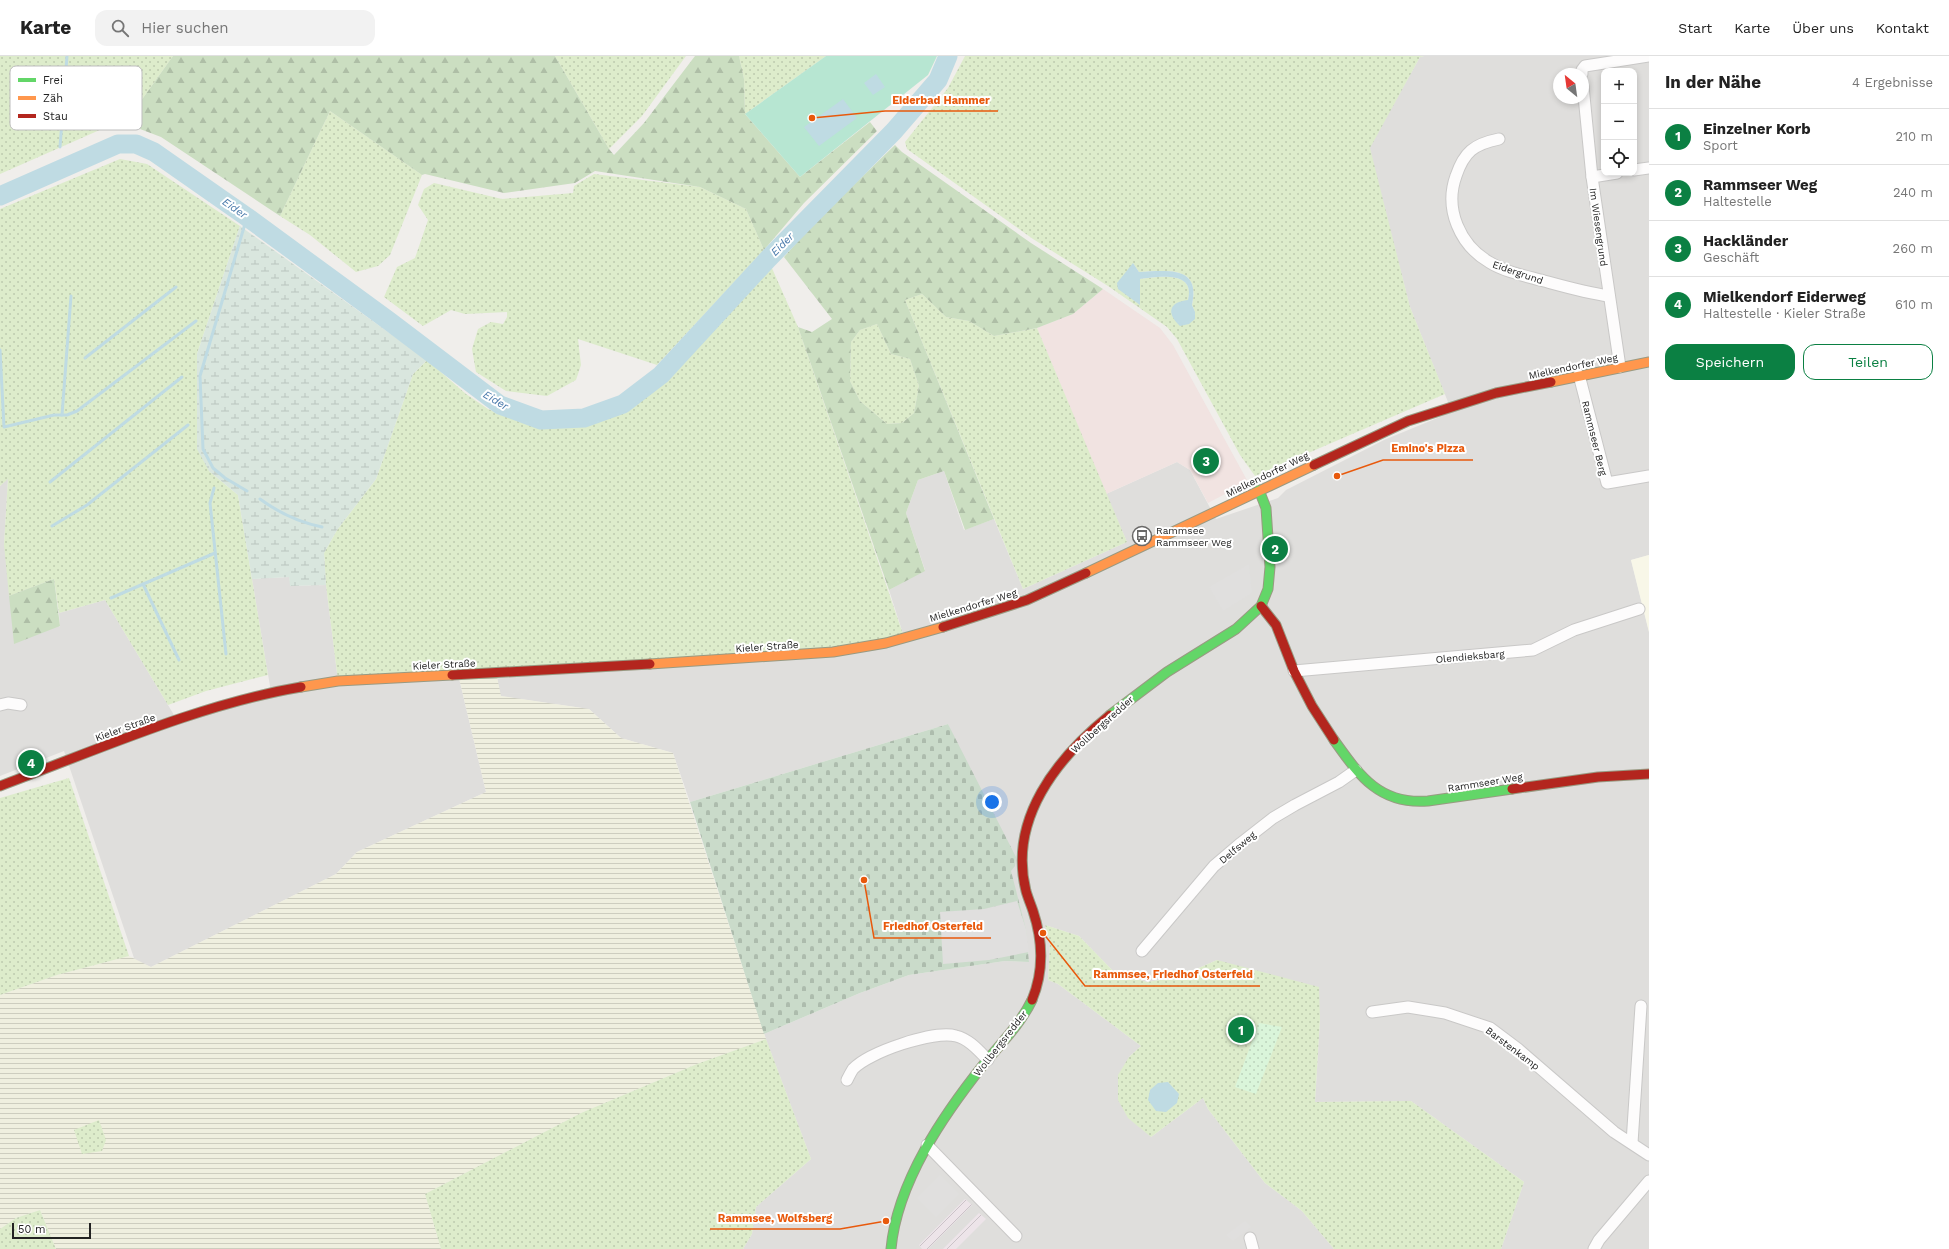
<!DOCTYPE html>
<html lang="de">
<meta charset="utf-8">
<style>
body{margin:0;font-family:"Work Sans",sans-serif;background:#f2f2f2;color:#222}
.controls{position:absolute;right:12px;top:12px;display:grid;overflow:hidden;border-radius:8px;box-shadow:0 2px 6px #0003}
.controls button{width:36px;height:36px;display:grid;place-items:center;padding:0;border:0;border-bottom:1px solid #e0e0e0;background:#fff;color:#222;font:20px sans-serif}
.compass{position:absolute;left:1553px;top:12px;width:36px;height:36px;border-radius:50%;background:#fff;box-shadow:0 2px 6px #0003;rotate:331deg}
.scale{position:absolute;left:12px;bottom:10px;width:79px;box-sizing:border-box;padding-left:4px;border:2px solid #222;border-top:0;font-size:11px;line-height:14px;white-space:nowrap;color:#222;-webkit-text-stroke:3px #fff;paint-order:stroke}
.you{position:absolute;left:992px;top:746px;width:14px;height:14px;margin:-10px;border:3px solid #fff;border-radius:50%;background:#1a73e8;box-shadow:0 0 0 6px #1a73e833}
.badge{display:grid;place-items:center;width:26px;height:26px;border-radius:50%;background:#0b8043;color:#fff;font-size:13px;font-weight:700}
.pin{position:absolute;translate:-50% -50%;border:2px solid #fff;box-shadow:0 1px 4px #0006}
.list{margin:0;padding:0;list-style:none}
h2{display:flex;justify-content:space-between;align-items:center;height:52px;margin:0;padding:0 16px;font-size:17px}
h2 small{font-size:13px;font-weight:400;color:#767676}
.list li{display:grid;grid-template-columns:26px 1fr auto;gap:12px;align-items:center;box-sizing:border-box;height:56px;padding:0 16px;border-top:1px solid #e0e0e0}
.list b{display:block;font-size:15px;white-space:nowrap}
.list p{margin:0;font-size:13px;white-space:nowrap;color:#767676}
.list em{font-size:13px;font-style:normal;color:#767676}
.actions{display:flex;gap:8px;padding:12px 16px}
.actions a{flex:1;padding:9px 0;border:1px solid #0b8043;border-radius:12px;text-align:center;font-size:14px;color:#0b8043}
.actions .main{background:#0b8043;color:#fff}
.icon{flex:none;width:22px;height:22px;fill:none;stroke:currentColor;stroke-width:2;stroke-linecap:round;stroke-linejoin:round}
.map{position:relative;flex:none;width:1649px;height:1193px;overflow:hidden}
header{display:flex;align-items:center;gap:24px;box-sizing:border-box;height:56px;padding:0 20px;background:#fff;border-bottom:1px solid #e0e0e0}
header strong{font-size:19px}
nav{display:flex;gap:22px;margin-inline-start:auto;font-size:14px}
.search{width:280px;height:36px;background:#f2f2f2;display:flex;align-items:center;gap:10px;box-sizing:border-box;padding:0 14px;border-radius:12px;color:#767676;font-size:15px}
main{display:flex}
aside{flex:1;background:#fff}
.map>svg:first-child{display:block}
.residential{fill:#dfdedc;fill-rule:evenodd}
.commercial{fill:#f1e3e1}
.industrial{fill:url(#industrial-furrows)}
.education{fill:#f8f7e8}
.farmland{fill:url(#farmland-rules)}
.grass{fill:url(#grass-dots);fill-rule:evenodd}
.forest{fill:url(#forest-firs);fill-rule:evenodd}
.wetland{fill:url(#wetland-marsh)}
.cemetery{fill:url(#cemetery-stones)}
.park{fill:url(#park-dots)}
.pitch{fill:#b7e6d2}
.parking{fill:#e0dfde}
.water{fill:#bfdbe3}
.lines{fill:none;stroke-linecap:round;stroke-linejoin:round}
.stream{stroke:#bfdbe3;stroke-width:3}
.river{stroke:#bfdbe3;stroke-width:19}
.street-casing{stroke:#c9c8c7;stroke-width:13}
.fast-casing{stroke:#999a82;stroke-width:11}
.slow-casing{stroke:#999a82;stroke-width:11}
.jam-casing{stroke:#999a82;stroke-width:11}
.street{stroke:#fdfcfc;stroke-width:11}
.fast{stroke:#63d668;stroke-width:9}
.slow{stroke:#ff974d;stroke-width:9}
.jam{stroke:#b3261e;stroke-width:9}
.labels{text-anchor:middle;stroke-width:4;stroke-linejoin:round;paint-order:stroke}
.street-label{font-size:10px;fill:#222;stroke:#fff}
.poi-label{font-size:10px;fill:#222;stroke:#fff;text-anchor:start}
.water-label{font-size:11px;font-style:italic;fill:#4a7aab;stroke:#fff}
.key{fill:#fff;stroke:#bdbdbd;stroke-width:1}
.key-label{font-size:11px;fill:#222}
.leader{fill:none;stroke:#e8590c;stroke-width:1.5}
.callout-dot{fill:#e8590c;stroke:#fff;stroke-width:1.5}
.callout-label{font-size:11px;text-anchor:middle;font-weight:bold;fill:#e8590c;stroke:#fff;stroke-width:4;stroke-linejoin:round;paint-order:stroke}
</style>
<header>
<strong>Karte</strong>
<div class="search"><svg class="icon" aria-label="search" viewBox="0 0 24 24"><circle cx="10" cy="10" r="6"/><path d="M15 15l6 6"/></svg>Hier suchen</div>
<nav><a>Start</a><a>Karte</a><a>Über uns</a><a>Kontakt</a></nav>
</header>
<main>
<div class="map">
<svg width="1649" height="1193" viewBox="0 0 1649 1193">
<defs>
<pattern id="industrial-furrows" width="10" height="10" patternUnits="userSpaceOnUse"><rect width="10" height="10" fill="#ede4e9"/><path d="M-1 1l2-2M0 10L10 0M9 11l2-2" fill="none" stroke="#cbc3c8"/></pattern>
<pattern id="farmland-rules" width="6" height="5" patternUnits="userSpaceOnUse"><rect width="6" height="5" fill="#efefdf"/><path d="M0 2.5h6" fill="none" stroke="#cdcdbf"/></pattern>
<pattern id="grass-dots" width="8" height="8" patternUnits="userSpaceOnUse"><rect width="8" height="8" fill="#ddeccb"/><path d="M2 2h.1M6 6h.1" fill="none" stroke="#bdcaae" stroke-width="1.8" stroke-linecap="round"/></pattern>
<pattern id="forest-firs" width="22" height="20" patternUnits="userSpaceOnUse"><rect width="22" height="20" fill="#cbdec1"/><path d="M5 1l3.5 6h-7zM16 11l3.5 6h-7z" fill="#aebea6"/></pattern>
<pattern id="wetland-marsh" width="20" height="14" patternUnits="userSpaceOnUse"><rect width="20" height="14" fill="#d9e6de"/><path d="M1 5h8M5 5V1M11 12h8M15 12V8" fill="none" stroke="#bac5be"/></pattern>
<pattern id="cemetery-stones" width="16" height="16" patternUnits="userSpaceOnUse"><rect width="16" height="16" fill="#cadbca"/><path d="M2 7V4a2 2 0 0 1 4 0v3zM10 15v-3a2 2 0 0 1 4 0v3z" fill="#adbcad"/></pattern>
<pattern id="park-dots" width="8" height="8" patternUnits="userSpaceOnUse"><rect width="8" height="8" fill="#daf5da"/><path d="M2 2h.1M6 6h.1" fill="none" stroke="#bbd2bb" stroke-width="1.8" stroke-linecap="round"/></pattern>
</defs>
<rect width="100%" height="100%" fill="#f0eeeb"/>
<g class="residential">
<path d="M 1424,0 L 1649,0 L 1649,499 L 1631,504 L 1649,576 L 1649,1193 L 1501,1193 L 1524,1126 L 1411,1045 L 1315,1046 L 1320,964 L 1217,904 L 1178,921 L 1147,926 L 1115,917 L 1079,880 L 1045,869 L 1050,887 L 1048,924 L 1058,928 L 1141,990 L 1129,1001 L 1151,1081 L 1203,1042 L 1208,1053 L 1265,1127 L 1302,1155 L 1334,1193 L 743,1193 L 752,1178 L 756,1151 L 811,1103 L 764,978 L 860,937 L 909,919 L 1005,905 L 1029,906 L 1026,873 L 1010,815 L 948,668 L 690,746 L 673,697 L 621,682 L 589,653 L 500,640 L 496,616 L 904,581 L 889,534 L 925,514 L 906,457 L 918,424 L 944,415 L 964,474 L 994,463 L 1023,533 L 1127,486 L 1106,438 L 1177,406 L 1190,414 L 1216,463 L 1278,442 L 1286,434 L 1384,384 L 1452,356 L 1410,251 L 1369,92 L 1420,1 ZM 1604,15 L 1634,15 L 1634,117 L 1604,117 ZM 1559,18 L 1583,18 L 1583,42 L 1559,42 Z"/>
<path d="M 8,422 L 4,489 L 60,571 L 59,557 L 105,544 L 177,664 L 271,636 L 252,523 L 289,521 L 291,530 L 326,529 L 338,625 L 458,618 L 486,736 L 357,796 L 336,818 L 151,911 L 135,905 L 64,695 L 0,720 L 0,430 Z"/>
</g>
<path class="commercial" d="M 1103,233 L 1160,272 L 1173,289 L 1248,426 L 1208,447 L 1190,414 L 1177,406 L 1106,438 L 1037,272 L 1073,258 Z"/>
<g class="industrial">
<path d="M 965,1143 L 972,1149 L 928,1193 L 922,1193 L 919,1189 Z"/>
<path d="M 979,1157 L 986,1163 L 956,1193 L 943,1193 Z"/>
</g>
<path class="education" d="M 1649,499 L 1649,576 L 1631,504 Z"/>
<path class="farmland" d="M 496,616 L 501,640 L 589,653 L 621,682 L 673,697 L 766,983 L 697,1008 L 581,1057 L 425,1138 L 441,1193 L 56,1193 L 40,1154 L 16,1162 L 0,1173 L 0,939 L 57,919 L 129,900 L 151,911 L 336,818 L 357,796 L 486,736 L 458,618 Z"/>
<g class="grass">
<path d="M 0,0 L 173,0 L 123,70 L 102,73 L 0,118 Z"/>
<path d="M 555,0 L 686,0 L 642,60 L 609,93 Z"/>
<path d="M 739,0 L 826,0 L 745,58 L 744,23 Z"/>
<path d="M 965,0 L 1424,0 L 1420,1 L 1370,92 L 1410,251 L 1445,338 L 1255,420 L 1240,399 L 1177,283 L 1167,271 L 1108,230 L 1033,183 L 907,93 L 905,86 L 948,32 ZM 1133,207 L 1139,216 C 1167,215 1201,209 1192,249 L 1195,256 L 1188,244 C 1196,214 1158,221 1140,223 L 1140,248 Z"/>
<path d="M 330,55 L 422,119 L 390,199 L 378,210 L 356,216 L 310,179 L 280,160 Z"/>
<path d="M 120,103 L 147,108 L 240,170 L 197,298 L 209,415 L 238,439 L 268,619 L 206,635 L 168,649 L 105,544 L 59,557 L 54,523 L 9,540 L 4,489 L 8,423 L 0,430 L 0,153 Z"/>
<path d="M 594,118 L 700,131 L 746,153 L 764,194 L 657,309 L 578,283 L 581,309 L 576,324 L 547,340 L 506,335 L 476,316 L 472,293 L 478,273 L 491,266 L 503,268 L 507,261 L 507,256 L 465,258 L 451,254 L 423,270 L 384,241 L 397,211 L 415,202 L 428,164 L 418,149 L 424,133 L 434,127 L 502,143 L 573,137 L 574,130 Z"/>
<path d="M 771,210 L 798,271 L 904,581 L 886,587 L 338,625 L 326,529 L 324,497 L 337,474 L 376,423 L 413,318 L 427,304 L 466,338 L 488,353 L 510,362 L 540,369 L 580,370 L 626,355 L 664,322 Z"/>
<path d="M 922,238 L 946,261 L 969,265 L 994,280 L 1037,272 L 1127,486 L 1023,533 L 905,244 Z"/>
<path d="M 877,268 L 891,298 L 910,303 L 919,330 L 914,357 L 902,367 L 887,368 L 860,345 L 850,325 L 851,286 L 860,274 Z"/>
<path d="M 69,722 L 129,900 L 57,919 L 0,939 L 0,742 Z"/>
<path d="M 1045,869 L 1079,880 L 1115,917 L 1147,926 L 1178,921 L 1217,904 L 1319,931 L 1320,963 L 1315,1046 L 1411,1045 L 1524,1126 L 1501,1193 L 1334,1193 L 1302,1155 L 1265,1127 L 1208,1053 L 1203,1042 L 1151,1081 L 1128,1062 L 1118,1044 L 1118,1019 L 1129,1001 L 1141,990 L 1058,928 L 1048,924 L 1050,887 Z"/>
<path d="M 766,983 L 811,1103 L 756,1151 L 752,1178 L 743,1193 L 441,1193 L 425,1138 L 581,1057 L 697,1008 Z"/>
<path d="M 99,1064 L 106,1084 L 102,1095 L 82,1098 L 74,1074 Z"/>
<path d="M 40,1154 L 56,1193 L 0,1193 L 0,1173 L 16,1162 Z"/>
</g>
<g class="forest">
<path d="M 173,0 L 555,0 L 609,93 L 614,99 L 644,67 L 695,0 L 739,0 L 744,23 L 745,58 L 800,121 L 870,66 L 877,75 L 804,147 L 764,194 L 746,153 L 700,131 L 595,115 L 575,127 L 504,137 L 425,118 L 422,119 L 330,55 L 280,160 L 161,81 L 140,73 L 123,70 Z"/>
<path d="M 895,89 L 902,96 L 1031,187 L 1103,233 L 1073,258 L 1037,272 L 994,280 L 969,265 L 946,261 L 922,238 L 905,244 L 994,463 L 965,474 L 944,415 L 918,424 L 906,457 L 925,515 L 889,534 L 798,271 L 812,276 L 832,263 L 784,201 L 815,166 ZM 877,268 L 891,298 L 910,303 L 919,330 L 914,357 L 902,367 L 887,368 L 860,345 L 850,325 L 851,286 L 860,274 Z"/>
<path d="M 54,523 L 60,570 L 14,588 L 9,540 Z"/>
</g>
<path class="wetland" d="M 240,170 L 427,304 L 413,318 L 376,423 L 337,474 L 324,497 L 326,529 L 290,530 L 289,521 L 252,523 L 238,439 L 209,415 L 197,393 L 197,298 Z"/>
<path class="cemetery" d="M 948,668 L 1016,801 L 1015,810 L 1011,815 L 1026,873 L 1029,906 L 1005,905 L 909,919 L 860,937 L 764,978 L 690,746 Z"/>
<path class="park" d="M 1259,967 L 1282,971 L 1256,1038 L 1235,1031 Z"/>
<path class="pitch" d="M 826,0 L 937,0 L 928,19 L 800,121 L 745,58 Z"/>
<g class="parking">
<path d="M 1249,508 L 1252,537 L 1223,555 L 1209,531 Z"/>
<path d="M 1017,845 L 1026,873 L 1029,896 L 989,904 L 943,908 L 940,856 L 984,853 Z"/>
<path d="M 940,1119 L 959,1138 L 936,1161 L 917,1142 Z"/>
<path d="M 1245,1165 L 1251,1171 L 1233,1185 L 1226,1179 Z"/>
</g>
<g class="water">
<path d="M 876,18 L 885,31 L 873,39 L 864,27 Z"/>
<path d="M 843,43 L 857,62 L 819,90 L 804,71 Z"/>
<path d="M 1133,207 L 1139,216 C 1167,215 1201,209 1192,249 L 1195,256 L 1195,263 L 1189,268 L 1180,270 C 1166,257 1169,246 1188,244 C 1196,214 1157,221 1140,223 L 1140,249 L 1118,233 L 1117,227 Z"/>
<path d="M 1168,1026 L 1179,1038 L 1177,1047 L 1166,1056 L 1156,1055 L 1148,1044 L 1150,1034 L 1158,1027 Z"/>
</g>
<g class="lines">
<g class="stream">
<path d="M 60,91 L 67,0"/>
<path d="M 0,294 L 4,371 L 54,359 L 67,359 L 77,355 L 196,265"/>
<path d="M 85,302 L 176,231"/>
<path d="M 62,359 L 71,240"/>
<path d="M 50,426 L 182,321"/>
<path d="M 214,432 L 210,447 L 226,598"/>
<path d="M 247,435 L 225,422 L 213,412 L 203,393 L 200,320 L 247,161"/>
<path d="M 260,443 C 279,457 298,466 322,471"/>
<path d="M 52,470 L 87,449 L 188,369"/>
<path d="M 143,528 L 179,604"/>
<path d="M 111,542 L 215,497"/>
</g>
<path class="river" d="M 0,140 L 118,88 L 136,88 L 154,96 L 247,161 L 389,265 L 500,349 L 541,364 L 584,362 L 623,348 L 661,319 L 768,203 L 894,75 L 938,24 L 948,0"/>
<defs>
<g id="street">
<path d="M 1582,18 L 1582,14 L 1585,10 L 1649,0"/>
<path d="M 1583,30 L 1592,121 L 1620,311"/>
<path d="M 1499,83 C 1474,88 1464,96 1456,120 C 1444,153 1460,189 1489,206 C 1505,216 1526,220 1544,225 C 1566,231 1587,237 1609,240"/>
<path d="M 1634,114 L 1649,112"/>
<path d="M 1592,121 L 1617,117"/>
<path d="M 1579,319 L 1607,427 L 1649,420"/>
<path d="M 1294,615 L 1533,594 L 1574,574 L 1639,553"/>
<path d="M 0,649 L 8,647 L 21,649"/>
<path d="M 1142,895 L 1214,810 L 1241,787 L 1273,762 L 1295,749 L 1339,726 L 1356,714"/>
<path d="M 1372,956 L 1408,951 L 1445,957 L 1490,972 L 1518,993 L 1614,1076 L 1649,1099"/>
<path d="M 847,1024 C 849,1020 851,1016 853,1013 C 869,996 934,974 956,980 C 969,983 979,995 988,1004"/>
<path d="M 1632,1087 L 1641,950"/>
<path d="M 927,1089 L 1016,1180"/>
<path d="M 1250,1182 L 1253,1193"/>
<path d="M 1594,1193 L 1599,1184 L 1649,1125"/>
</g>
<g id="fast">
<path d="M 1110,659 L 1167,616 L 1236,573 L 1261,550 L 1268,533 L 1270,511 L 1266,452 L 1259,434"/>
<path d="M 1334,684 C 1359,719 1379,749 1428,745 L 1512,733"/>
<path d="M 891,1193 C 897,1126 944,1058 984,1008 C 1001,987 1020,969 1032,944"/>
</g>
<g id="slow">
<path d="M 1551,326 L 1649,306"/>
<path d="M 1086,517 L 1314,409"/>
<path d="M 650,608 L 833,596 L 886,587 L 943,571"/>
<path d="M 301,631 L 338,625 L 452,619"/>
</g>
<g id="jam">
<path d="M 1314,409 L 1408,365 L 1496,337 L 1551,326"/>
<path d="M 1261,550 L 1276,569 L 1294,615 L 1312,650 L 1334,684"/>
<path d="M 943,571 L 1027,544 L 1086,517"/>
<path d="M 452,619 L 650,608"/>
<path d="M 0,730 C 97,694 200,648 301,631"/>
<path d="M 1512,733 L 1598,721 L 1649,718"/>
<path d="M 1032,944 C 1044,915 1043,885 1033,855 C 1031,849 1028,842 1026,835 C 1008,763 1057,702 1110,659"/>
</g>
</defs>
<use href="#street" class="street-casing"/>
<use href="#fast" class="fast-casing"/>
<use href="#slow" class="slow-casing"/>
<use href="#jam" class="jam-casing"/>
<use href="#street" class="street"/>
<use href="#fast" class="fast"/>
<use href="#slow" class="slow"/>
<use href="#jam" class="jam"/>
</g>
<defs>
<symbol id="bus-ring" viewBox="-11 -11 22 22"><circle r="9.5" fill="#fff" stroke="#6a6968" stroke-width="1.5"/><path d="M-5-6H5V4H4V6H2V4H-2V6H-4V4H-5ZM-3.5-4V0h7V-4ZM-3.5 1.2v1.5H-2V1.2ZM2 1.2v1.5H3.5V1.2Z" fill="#6a6968"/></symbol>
</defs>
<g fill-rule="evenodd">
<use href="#bus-ring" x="1131" y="469" width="22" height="22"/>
</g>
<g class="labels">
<g class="street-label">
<text transform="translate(1599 171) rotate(82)" y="4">Im Wiesengrund</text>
<text transform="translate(1518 216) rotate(19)" y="4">Eidergrund</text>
<text transform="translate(1573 310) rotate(-12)" y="4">Mielkendorfer Weg</text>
<text transform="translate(1595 382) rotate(76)" y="4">Rammseer Berg</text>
<text transform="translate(1267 418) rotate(-26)" y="4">Mielkendorfer Weg</text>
<text transform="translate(973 549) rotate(-17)" y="4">Mielkendorfer Weg</text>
<text transform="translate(767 590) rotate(-4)" y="4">Kieler Straße</text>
<text transform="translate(1470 600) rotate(-5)" y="4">Olendieksbarg</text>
<text transform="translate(444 608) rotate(-3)" y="4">Kieler Straße</text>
<text transform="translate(1102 668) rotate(-42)" y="4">Wollbergsredder</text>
<text transform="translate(125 671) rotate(-20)" y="4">Kieler Straße</text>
<text transform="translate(1485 726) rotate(-9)" y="4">Rammseer Weg</text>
<text transform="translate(1237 791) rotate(-40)" y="4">Delfsweg</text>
<text transform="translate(1000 987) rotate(-52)" y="4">Wollbergsredder</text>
<text transform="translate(1513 992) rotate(37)" y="4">Barstenkamp</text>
</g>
<g class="poi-label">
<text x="1156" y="478">Rammsee<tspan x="1156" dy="12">Rammseer Weg</tspan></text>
</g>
<g class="water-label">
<text transform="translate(235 152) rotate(35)" y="4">Eider</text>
<text transform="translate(782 188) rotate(-45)" y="4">Eider</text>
<text transform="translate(496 344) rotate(31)" y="4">Eider</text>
</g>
</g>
<rect x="10" y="10" width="132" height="64" rx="6" class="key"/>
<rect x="18" y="22" width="18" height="4" fill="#63d668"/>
<rect x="18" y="40" width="18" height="4" fill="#ff974d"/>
<rect x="18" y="58" width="18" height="4" fill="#b3261e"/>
<g class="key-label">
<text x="43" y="28">Frei</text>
<text x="43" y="46">Zäh</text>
<text x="43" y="64">Stau</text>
</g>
<path class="leader" d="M812 62L885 55H998M1337 420L1383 404H1473M864 824L874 882H991M1043 877L1085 930H1260M886 1165L840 1173H710"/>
<g class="callout-dot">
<circle cx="812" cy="62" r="4"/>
<circle cx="1337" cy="420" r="4"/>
<circle cx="864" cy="824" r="4"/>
<circle cx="1043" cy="877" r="4"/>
<circle cx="886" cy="1165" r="4"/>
</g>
<g class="callout-label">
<text x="941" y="48">Eiderbad Hammer</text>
<text x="1428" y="396">Emino's Pizza</text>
<text x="933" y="874">Friedhof Osterfeld</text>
<text x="1173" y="922">Rammsee, Friedhof Osterfeld</text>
<text x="775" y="1166">Rammsee, Wolfsberg</text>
</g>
</svg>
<div class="controls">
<button>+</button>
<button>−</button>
<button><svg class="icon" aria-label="locate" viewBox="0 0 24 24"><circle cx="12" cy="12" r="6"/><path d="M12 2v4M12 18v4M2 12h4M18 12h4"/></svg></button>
</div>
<svg class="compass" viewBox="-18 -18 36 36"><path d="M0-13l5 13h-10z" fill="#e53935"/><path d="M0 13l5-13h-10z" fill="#767676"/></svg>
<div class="scale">50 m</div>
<div class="you"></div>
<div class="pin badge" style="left:1241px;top:974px">1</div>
<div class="pin badge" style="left:1275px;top:493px">2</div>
<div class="pin badge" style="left:1206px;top:405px">3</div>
<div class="pin badge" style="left:31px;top:707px">4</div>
</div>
<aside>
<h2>In der Nähe<small>4 Ergebnisse</small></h2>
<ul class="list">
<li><span class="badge">1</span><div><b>Einzelner Korb</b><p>Sport</p></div><em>210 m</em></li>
<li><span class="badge">2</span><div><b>Rammseer Weg</b><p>Haltestelle</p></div><em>240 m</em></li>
<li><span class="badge">3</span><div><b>Hackländer</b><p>Geschäft</p></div><em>260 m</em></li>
<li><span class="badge">4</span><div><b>Mielkendorf Eiderweg</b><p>Haltestelle · Kieler Straße</p></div><em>610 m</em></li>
</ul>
<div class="actions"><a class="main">Speichern</a><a>Teilen</a></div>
</aside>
</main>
